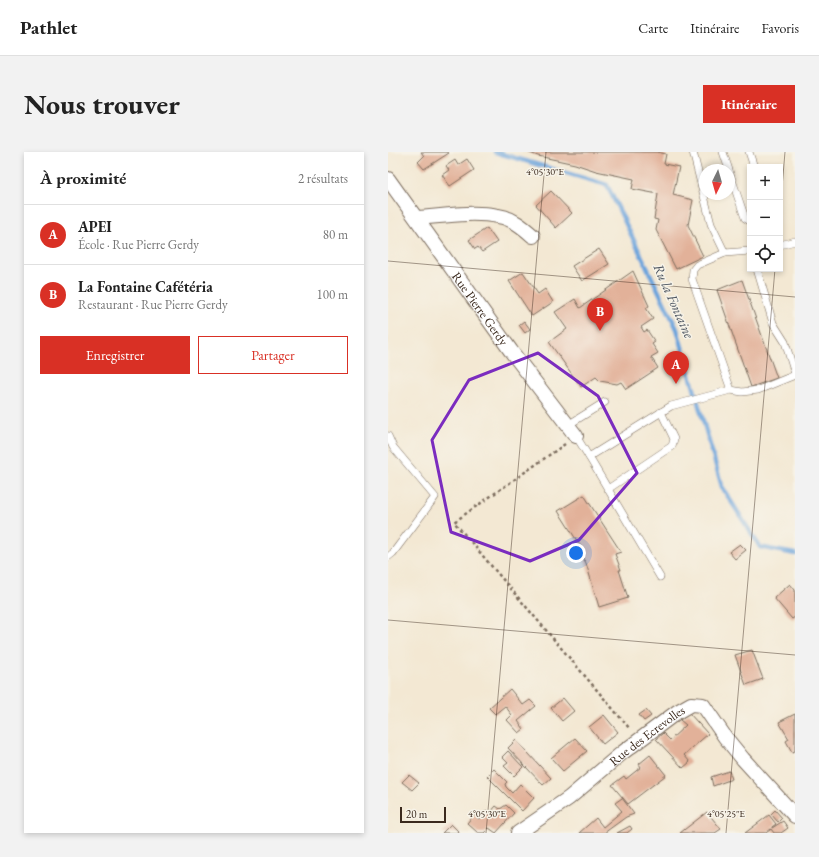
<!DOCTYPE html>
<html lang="fr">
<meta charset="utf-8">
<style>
body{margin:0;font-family:"EB Garamond",serif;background:#f2f2f2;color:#222}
.controls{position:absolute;right:12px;top:12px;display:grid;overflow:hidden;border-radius:0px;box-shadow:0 2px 6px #0003}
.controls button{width:36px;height:36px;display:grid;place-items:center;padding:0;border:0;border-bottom:1px solid #e0e0e0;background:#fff;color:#222;font:20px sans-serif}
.compass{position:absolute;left:311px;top:12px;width:36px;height:36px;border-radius:50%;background:#fff;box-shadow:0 2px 6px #0003;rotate:185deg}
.scale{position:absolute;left:12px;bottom:10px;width:46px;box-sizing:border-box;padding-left:4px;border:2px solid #3b2a1e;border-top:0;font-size:11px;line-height:14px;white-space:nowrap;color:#3b2a1e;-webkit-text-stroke:3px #f7f3e8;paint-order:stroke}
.you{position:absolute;left:188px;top:401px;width:14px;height:14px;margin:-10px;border:3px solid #fff;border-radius:50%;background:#1a73e8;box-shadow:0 0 0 6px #1a73e833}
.badge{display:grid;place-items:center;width:26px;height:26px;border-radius:50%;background:#d93025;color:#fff;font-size:13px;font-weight:700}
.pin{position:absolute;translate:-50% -33px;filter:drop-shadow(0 1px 2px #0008)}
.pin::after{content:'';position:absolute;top:21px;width:14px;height:12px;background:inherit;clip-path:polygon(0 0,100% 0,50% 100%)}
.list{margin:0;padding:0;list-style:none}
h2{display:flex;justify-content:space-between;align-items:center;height:52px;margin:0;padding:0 16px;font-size:17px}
h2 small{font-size:13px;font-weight:400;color:#767676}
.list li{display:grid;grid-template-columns:26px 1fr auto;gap:12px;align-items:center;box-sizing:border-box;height:60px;padding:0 16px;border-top:1px solid #e0e0e0}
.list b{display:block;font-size:15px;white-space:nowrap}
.list p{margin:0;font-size:13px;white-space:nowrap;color:#767676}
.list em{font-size:13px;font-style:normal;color:#767676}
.actions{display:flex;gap:8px;padding:12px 16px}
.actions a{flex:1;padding:9px 0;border:1px solid #d93025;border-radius:0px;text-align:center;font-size:14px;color:#d93025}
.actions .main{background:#d93025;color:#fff}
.icon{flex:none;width:22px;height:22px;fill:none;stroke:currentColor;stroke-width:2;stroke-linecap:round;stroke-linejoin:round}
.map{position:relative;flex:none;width:407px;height:681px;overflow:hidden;border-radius:0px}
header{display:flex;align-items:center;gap:24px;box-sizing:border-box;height:56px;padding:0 20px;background:#fff;border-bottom:1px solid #e0e0e0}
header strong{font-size:19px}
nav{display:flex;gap:22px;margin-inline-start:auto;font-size:14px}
.intro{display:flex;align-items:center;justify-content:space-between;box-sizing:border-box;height:96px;padding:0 24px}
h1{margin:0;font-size:28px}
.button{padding:10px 18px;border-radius:0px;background:#d93025;color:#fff;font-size:14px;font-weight:700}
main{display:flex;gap:24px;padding:0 24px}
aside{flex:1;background:#fff;border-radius:0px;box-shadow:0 2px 6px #0003}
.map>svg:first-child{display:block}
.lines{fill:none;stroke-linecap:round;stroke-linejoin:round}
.stream{stroke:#6ea5dc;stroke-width:4.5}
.building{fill:#e2b199}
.lane-casing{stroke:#7b6c5d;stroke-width:8}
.street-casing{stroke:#7b6c5d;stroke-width:16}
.path{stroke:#7b6c5d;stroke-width:2.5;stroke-dasharray:3 3;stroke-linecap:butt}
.lane{stroke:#fff;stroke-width:7}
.street{stroke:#fff;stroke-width:14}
.marked{fill:none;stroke:#7b2cbf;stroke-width:3;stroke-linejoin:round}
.ticks{fill:none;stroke:#3b2a1e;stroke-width:1;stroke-opacity:0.45}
.labels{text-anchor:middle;stroke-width:3;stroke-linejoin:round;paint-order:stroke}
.street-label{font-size:13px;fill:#3b2a1e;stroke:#f7f3e8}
.water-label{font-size:14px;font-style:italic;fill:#4d5560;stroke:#f7f3e8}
.ticks-label{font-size:10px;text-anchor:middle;fill:#3b2a1e;stroke:#f7f3e8;stroke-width:3;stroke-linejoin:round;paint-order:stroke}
</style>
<header>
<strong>Pathlet</strong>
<nav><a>Carte</a><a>Itinéraire</a><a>Favoris</a></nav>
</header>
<div class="intro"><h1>Nous trouver</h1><a class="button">Itinéraire</a></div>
<main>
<aside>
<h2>À proximité<small>2 résultats</small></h2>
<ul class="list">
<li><span class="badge">A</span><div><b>APEI</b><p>École · Rue Pierre Gerdy</p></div><em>80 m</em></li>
<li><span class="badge">B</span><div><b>La Fontaine Cafétéria</b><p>Restaurant · Rue Pierre Gerdy</p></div><em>100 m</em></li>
</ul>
<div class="actions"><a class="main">Enregistrer</a><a>Partager</a></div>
</aside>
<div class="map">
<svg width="407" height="681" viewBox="0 0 407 681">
<rect width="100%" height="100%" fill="#f7f3e8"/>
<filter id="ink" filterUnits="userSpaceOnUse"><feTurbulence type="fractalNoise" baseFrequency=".025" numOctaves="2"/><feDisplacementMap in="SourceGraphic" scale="8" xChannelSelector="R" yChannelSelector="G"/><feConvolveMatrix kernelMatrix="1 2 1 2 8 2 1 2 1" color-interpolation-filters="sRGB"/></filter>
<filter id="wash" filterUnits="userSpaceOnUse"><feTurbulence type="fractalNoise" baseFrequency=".012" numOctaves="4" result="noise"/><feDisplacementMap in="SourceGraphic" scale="16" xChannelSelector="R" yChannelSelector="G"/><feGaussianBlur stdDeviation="0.9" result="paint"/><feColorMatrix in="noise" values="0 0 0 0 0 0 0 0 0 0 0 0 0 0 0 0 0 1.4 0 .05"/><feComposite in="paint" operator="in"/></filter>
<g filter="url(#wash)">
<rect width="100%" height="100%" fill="#f3e8d3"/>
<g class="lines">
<path class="stream" d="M 107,0 L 219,33 L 289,177 L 334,335 L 372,395 L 407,402"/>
</g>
<g id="blocks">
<g class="building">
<path d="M 33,0 L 59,0 L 61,1 L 36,17 L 30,10 L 36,4 Z"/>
<path d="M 139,0 L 269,0 L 278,2 L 276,12 L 291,15 L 285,43 L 305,48 L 300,73 L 315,104 L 288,117 L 268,78 L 270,68 L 266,67 L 270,42 L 244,37 L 246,27 L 208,19 L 187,12 L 150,4 Z"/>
<path d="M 79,7 L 86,18 L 62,34 L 54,23 L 61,18 L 58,14 L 67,8 L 70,13 Z"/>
<path d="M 163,39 L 184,61 L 168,76 L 148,53 Z"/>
<path d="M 99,76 L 109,90 L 94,100 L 90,95 L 87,97 L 81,88 Z"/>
<path d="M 211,97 L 221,112 L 194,129 L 184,114 Z"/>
<path d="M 245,119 L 261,154 L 258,156 L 265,167 L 253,175 L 256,180 L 259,178 L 267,190 L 264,192 L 270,201 L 263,205 L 270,216 L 238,237 L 233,230 L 229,232 L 212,229 L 208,225 L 193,235 L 161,190 L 179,177 L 167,160 L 187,147 L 192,156 Z"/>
<path d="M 135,120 L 150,142 L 157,137 L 165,150 L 144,164 L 121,129 Z"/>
<path d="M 354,128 L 389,226 L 363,235 L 329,138 Z"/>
<path d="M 136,169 L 142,177 L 137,181 L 131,173 Z"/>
<path d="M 196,343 L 233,400 L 227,402 L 233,418 L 231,418 L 240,446 L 211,455 L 198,411 L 190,397 L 193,395 L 170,359 Z"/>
<path d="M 352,392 L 358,398 L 347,407 L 341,400 Z"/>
<path d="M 402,432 L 407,438 L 407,465 L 404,467 L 386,446 Z"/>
<path d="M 364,498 L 375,527 L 358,533 L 347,503 Z"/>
<path d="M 122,537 L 135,553 L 142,548 L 148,554 L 130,569 L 136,577 L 131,581 L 119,568 L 124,563 L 117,554 L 107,562 L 101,556 Z"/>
<path d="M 175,546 L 186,559 L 174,569 L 163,556 Z"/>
<path d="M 258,558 L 263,564 L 256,569 L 251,563 Z"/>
<path d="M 301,561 L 320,582 L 296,603 L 302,610 L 295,616 L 268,587 L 275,581 L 282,588 L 298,573 L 292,568 Z"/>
<path d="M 407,562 L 407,599 L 404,600 L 398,589 L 401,587 L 391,570 Z"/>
<path d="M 216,563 L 230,580 L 215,592 L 201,575 Z"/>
<path d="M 187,586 L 199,599 L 175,619 L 163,606 Z"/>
<path d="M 128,588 L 163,626 L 155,633 L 120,596 Z"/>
<path d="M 120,599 L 135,615 L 126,624 L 116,614 L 120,611 L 114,605 Z"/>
<path d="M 262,603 L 278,623 L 240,652 L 224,633 L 236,624 L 238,627 L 253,615 L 251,612 Z"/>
<path d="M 106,617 L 119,630 L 117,632 L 118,635 L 124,641 L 132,632 L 146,646 L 134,659 L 99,624 Z"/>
<path d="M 341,619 L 344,627 L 325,634 L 323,625 Z"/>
<path d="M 21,623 L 31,631 L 24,638 L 14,630 Z"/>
<path d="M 234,646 L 246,662 L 238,665 L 216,681 L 191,681 L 208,666 L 215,675 L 234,659 L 227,651 Z"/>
<path d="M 118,653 L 126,661 L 108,681 L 101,676 L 96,681 L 90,681 L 79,671 L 86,663 L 91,667 L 99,658 L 102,661 L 108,654 L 112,657 Z"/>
<path d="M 387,658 L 394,666 L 390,670 L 383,662 Z"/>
<path d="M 319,660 L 333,677 L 327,681 L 292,681 Z"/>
<path d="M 381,663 L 388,672 L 384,675 L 384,676 L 395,669 L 400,676 L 393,681 L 386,681 L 383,677 L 378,681 L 357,681 Z"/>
<path d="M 63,672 L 72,681 L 54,681 Z"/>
<path d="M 242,674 L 244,677 L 239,681 L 229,681 Z"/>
</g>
</g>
</g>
<g filter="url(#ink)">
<use href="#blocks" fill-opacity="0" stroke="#7b6c5d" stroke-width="1"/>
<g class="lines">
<defs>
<g id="lane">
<path d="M 305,0 L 323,72 L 337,101 L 362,99"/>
<path d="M 335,0 L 341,18"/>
<path d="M 361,0 L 366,15"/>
<path d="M 341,19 L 357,66 L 362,69"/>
<path d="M 392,93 L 407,89"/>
<path d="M 337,101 L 309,113 L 305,118 L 304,127 L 343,238"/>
<path d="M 369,117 L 385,171 L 397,190 L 407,222"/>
<path d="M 180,273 L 217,250"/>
<path d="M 0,284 L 5,295 L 47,345 L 5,401 L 0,405"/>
<path d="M 188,284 L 201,305 L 283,254 L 343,238 L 354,240 L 370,238 L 407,223"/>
<path d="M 201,305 L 272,425"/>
<path d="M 220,337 L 284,294 L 286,287 L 273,260"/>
</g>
<g id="street">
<path id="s1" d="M 0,27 L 123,199 L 188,284"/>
<path d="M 30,66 C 56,64 84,59 110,64 C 124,66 135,75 145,84"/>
<path id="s2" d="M 130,681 L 181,646 L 234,601 L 289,560 L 303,552 L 315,553 L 337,585 L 355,607 L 407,664"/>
</g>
</defs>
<use href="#lane" class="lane-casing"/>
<use href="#street" class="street-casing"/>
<path class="path" d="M 177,292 L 66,370 L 242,577"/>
<use href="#lane" class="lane"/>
<use href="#street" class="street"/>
</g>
</g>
<path class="marked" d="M 150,201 L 210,244 L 249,321 L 191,388 L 142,409 L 63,380 L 44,288 L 81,228 Z"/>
<path class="ticks" d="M 392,59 L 397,0M 0,109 L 407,145M 0,468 L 407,503M 98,681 L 158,0M 338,681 L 387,117"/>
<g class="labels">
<g class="street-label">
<text dy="5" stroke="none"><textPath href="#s1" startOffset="159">Rue Pierre Gerdy</textPath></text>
<text dy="5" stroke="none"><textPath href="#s2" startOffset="162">Rue des Ecrevolles</textPath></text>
</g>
<g class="water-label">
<text transform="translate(286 149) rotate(66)" y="5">Ru la Fontaine</text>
</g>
</g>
<g class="ticks-label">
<text x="157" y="23">4°05'30"E</text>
<text x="99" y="665">4°05'30"E</text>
<text x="338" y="665">4°05'25"E</text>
</g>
</svg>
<div class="controls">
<button>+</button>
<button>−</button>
<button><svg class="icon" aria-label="locate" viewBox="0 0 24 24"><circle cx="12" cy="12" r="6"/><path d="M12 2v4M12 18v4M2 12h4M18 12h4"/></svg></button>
</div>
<svg class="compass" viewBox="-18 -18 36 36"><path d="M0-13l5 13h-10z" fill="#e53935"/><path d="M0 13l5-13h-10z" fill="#767676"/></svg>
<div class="scale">20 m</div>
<div class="you"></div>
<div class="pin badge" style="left:288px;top:232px">A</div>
<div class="pin badge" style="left:212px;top:179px">B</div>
</div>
</main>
